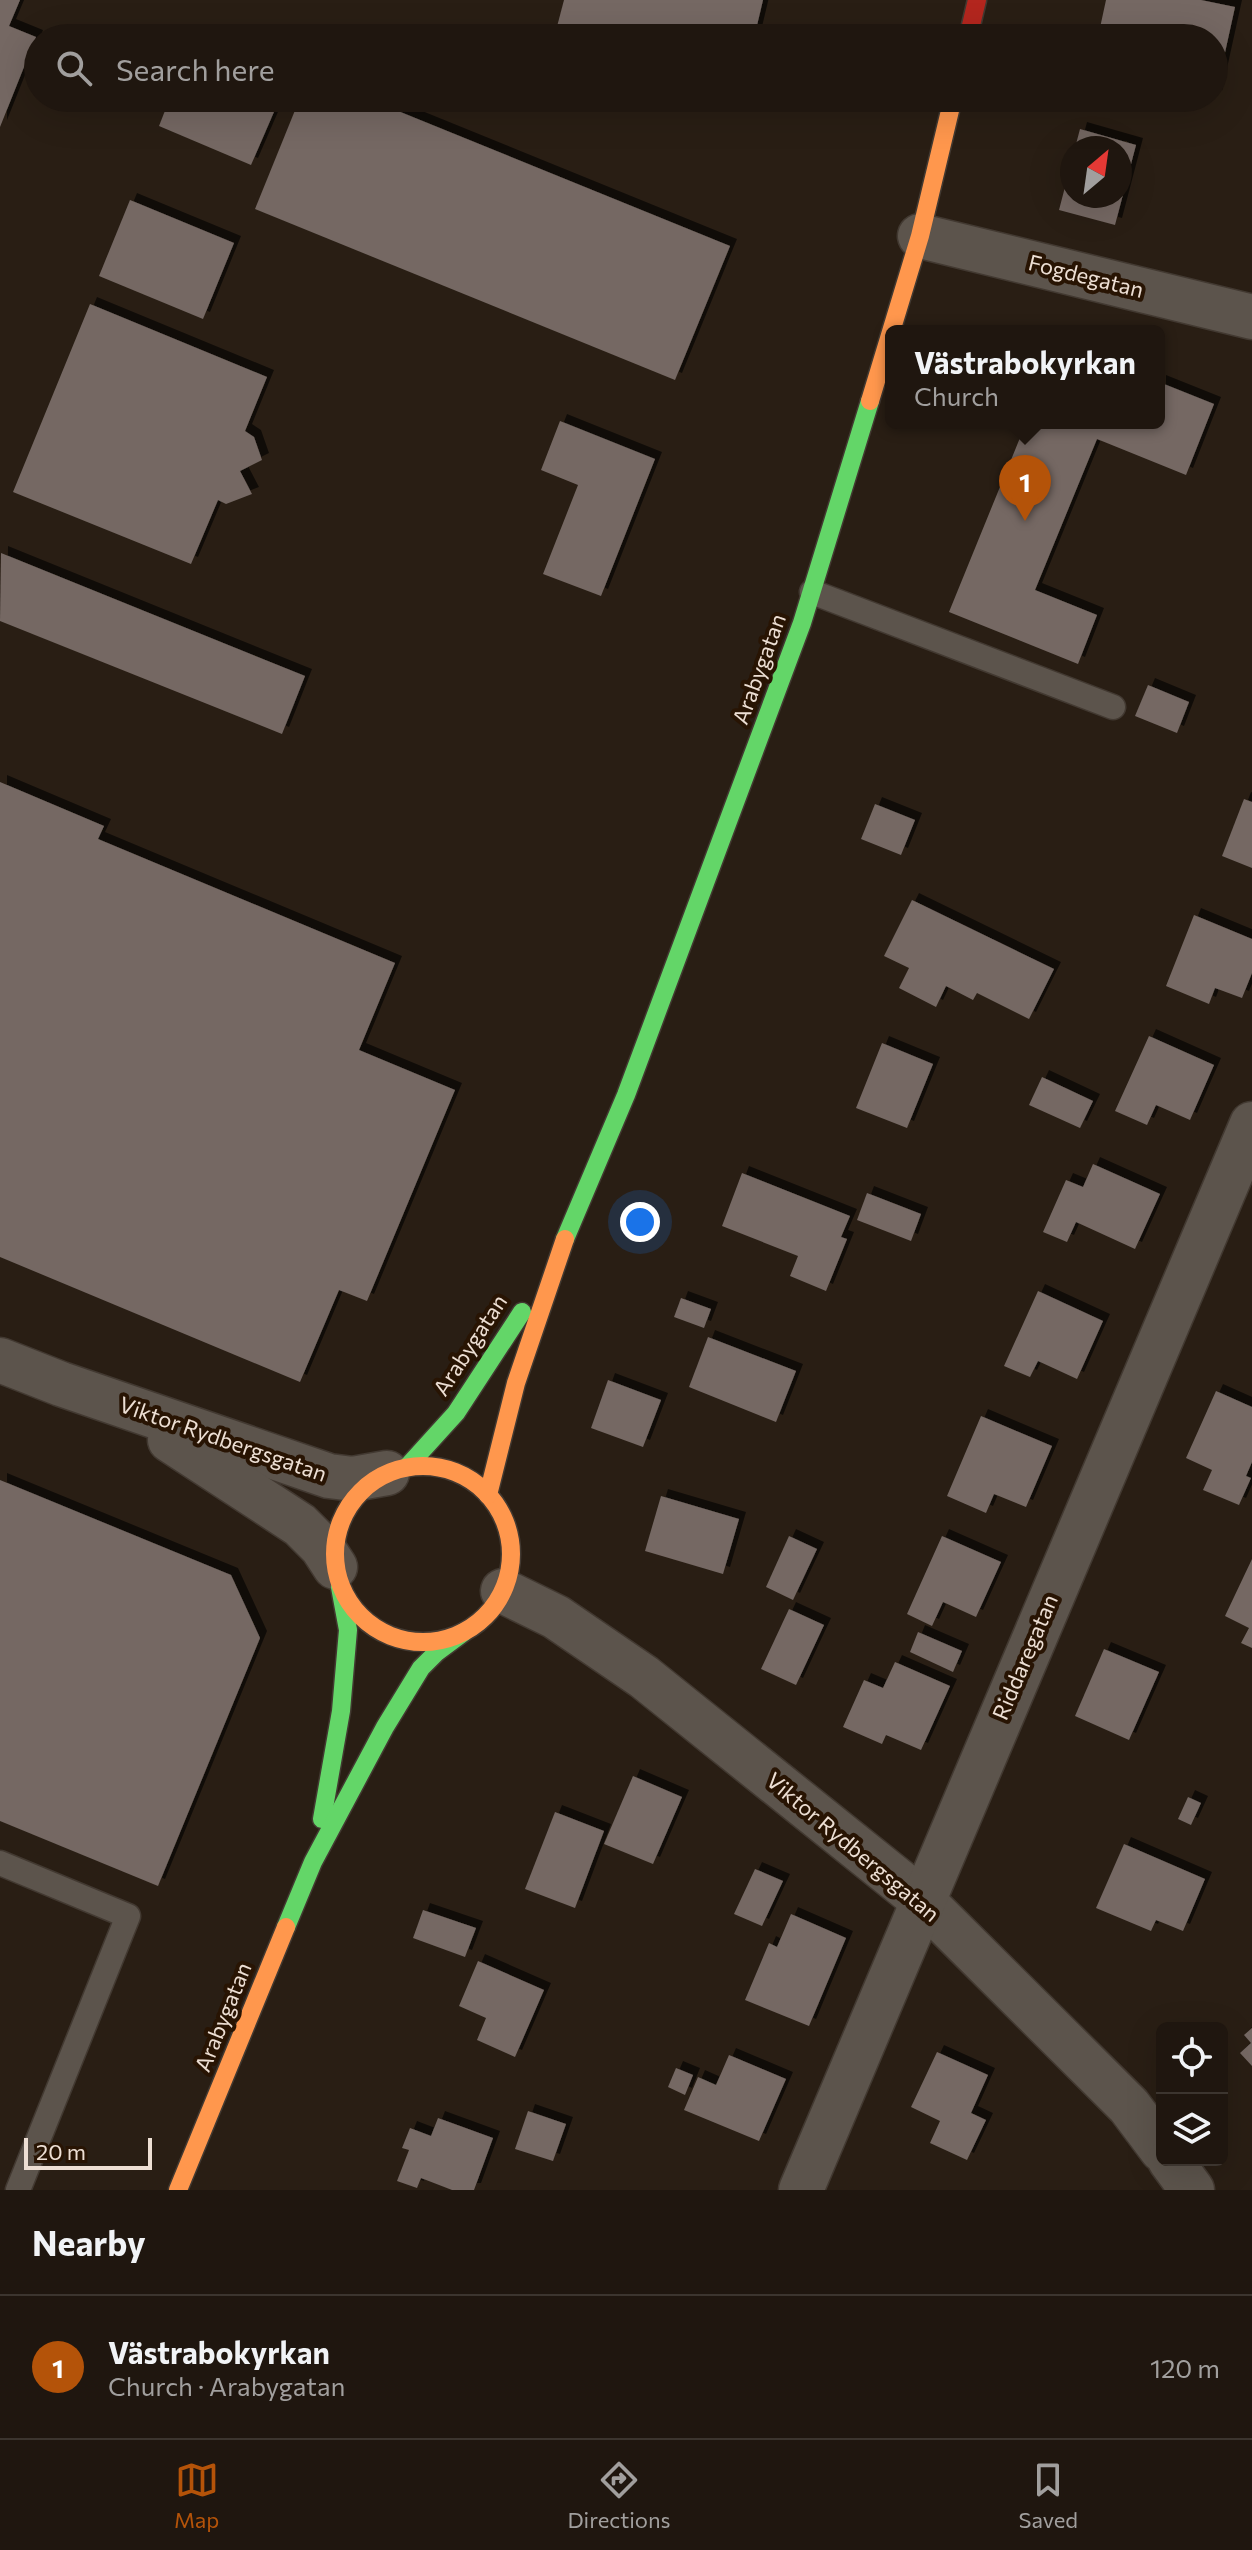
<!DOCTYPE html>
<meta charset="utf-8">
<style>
body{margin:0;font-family:Commissioner,sans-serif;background:#2c231d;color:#f1f3f6}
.controls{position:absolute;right:24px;bottom:24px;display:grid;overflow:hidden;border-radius:12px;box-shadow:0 8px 32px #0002}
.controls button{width:72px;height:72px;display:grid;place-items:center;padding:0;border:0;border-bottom:2px solid #3c352f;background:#1f160f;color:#f1f3f6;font:40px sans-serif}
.compass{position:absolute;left:1060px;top:136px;width:72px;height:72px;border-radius:50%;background:#1f160f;box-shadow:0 8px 32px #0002;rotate:29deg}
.scale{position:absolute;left:24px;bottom:20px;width:128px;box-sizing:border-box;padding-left:8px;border:4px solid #eddfd4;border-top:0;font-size:22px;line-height:28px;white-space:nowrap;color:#eddfd4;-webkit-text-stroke:6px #281403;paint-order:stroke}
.you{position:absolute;left:640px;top:1222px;width:28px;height:28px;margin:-20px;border:6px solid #fff;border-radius:50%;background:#1a73e8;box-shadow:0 0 0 12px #1a73e833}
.badge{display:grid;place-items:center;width:52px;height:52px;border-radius:50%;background:#b45309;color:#fff;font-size:26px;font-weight:700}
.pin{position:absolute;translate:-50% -66px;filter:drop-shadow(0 2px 4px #0008)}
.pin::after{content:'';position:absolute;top:42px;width:28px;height:24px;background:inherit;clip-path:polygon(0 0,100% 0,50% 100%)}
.popup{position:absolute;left:885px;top:325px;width:280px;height:104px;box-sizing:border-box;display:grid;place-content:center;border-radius:12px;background:#1f160f;filter:drop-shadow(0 2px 6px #0005);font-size:26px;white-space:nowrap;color:#a19f9e}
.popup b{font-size:30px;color:#f1f3f6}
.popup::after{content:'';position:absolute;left:50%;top:100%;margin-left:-16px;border:16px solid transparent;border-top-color:#1f160f}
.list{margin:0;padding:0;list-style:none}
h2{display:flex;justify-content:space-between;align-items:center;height:104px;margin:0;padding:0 32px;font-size:34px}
h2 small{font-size:26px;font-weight:400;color:#a19f9e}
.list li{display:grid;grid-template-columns:52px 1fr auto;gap:24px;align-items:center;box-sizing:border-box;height:144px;padding:0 32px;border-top:2px solid #3c352f}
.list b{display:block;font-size:30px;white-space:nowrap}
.list p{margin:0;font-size:26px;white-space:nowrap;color:#a19f9e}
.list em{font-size:26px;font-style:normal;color:#a19f9e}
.icon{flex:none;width:44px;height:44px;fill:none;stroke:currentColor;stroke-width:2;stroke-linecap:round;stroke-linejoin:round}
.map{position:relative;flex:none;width:1252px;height:2190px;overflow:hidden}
.search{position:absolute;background:#1f160f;box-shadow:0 8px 32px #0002;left:24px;right:24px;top:24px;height:88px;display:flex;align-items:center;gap:20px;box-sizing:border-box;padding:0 28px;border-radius:44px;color:#a19f9e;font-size:30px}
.sheet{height:248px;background:#1f160f}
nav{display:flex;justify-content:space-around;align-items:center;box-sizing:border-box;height:112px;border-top:2px solid #3c352f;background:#1f160f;font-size:22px;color:#a19f9e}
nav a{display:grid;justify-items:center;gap:4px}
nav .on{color:#b45309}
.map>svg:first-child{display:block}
.building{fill:#746863;filter:url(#shadow)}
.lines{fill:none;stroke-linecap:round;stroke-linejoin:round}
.lane-casing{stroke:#423931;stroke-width:27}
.street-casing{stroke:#423931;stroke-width:47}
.fast-casing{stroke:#423931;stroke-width:21}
.slow-casing{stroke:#423931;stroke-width:21}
.jam-casing{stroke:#423931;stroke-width:21}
.lane{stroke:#5c544c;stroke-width:24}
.street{stroke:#5c544c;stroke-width:44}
.fast{stroke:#63d668;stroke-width:18}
.slow{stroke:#ff974d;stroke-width:18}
.jam{stroke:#b3261e;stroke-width:18}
.labels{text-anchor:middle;stroke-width:8;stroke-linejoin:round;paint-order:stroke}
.street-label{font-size:22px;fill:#eddfd4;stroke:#281403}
</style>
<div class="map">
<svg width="1252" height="2190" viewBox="0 0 1252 2190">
<defs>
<filter id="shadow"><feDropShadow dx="7" dy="-7" stdDeviation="0" flood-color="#0009"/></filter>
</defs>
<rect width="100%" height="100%" fill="#291e14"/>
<g class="building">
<path d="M 0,0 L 20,0 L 9,26 L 36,37 L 0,127 Z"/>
<path d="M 564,0 L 763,0 L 754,38 L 554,38 Z"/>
<path d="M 1106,0 L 1201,0 L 1235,7 L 1215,98 L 1214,38 L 1098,37 Z"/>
<path d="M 170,98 L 280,98 L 251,165 L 159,126 Z"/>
<path d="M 300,98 L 366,98 L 730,246 L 675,380 L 255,209 Z"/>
<path d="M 1080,129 L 1136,145 L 1115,225 L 1059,210 L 1071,164 L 1072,196 L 1120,196 L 1120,148 L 1075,148 Z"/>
<path d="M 130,200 L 234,243 L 203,319 L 99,276 Z"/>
<path d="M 90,304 L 267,377 L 245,431 L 254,437 L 262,460 L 240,471 L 252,494 L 226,504 L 218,500 L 191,564 L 13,492 Z"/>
<path d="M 1159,382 L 1214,404 L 1186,475 L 1097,439 L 1035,590 L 1097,615 L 1078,664 L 949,612 L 1026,423 L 1159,423 Z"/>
<path d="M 560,421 L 655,459 L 601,596 L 543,574 L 578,485 L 541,470 Z"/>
<path d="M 1,553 L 305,676 L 282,734 L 0,621 Z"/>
<path d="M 1148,685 L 1189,702 L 1177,733 L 1135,716 Z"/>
<path d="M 0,782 L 104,826 L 98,839 L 395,963 L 359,1050 L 455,1090 L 367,1301 L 339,1290 L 300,1382 L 0,1257 Z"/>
<path d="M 1244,799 L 1252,802 L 1252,868 L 1222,856 Z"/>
<path d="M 875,804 L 915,820 L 901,855 L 861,839 Z"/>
<path d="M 912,900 L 1054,969 L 1029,1019 L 977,993 L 973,1000 L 946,986 L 936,1007 L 899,988 L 909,968 L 884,956 Z"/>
<path d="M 1194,915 L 1252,939 L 1252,973 L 1242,998 L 1215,988 L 1209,1004 L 1166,986 Z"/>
<path d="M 1149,1036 L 1214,1065 L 1190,1120 L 1156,1105 L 1147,1125 L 1115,1111 Z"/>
<path d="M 882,1043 L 933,1064 L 907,1128 L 856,1108 Z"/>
<path d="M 1042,1077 L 1093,1101 L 1080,1128 L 1029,1105 Z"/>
<path d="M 1093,1164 L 1160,1194 L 1135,1249 L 1076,1222 L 1067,1242 L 1043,1232 L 1066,1180 L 1083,1187 Z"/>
<path d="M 742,1173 L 850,1216 L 841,1237 L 847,1239 L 826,1291 L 790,1276 L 798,1256 L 722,1226 Z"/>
<path d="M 867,1193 L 921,1214 L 911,1241 L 857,1220 Z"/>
<path d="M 1038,1291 L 1103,1321 L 1077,1379 L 1038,1361 L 1030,1377 L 1004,1366 Z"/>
<path d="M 681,1298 L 711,1309 L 704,1328 L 674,1317 Z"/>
<path d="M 708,1337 L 796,1371 L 776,1422 L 689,1387 Z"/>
<path d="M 608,1380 L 661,1400 L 643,1447 L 591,1428 Z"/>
<path d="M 1216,1391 L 1252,1407 L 1252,1462 L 1246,1476 L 1251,1478 L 1239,1505 L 1203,1490 L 1212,1470 L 1186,1458 Z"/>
<path d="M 981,1416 L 1052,1446 L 1026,1507 L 994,1494 L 986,1513 L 947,1496 Z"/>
<path d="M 0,1480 L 231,1575 L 260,1638 L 158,1886 L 0,1821 Z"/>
<path d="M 661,1496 L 739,1519 L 723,1574 L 645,1551 Z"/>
<path d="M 789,1536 L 817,1549 L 793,1600 L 766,1587 Z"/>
<path d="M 942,1536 L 1001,1562 L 976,1617 L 943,1602 L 932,1626 L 907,1614 Z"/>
<path d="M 1252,1559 L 1252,1648 L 1241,1643 L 1249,1628 L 1225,1616 Z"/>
<path d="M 789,1609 L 824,1625 L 796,1685 L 761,1669 Z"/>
<path d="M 918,1632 L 962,1651 L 953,1672 L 910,1652 Z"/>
<path d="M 1104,1649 L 1159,1672 L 1129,1740 L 1075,1716 Z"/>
<path d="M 895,1662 L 950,1686 L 921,1750 L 886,1735 L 882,1744 L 843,1727 L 864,1680 L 883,1688 Z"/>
<path d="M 633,1776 L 682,1797 L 653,1864 L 604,1844 Z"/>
<path d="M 1188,1797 L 1201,1803 L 1191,1825 L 1178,1819 Z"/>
<path d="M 555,1812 L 604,1831 L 575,1908 L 525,1889 Z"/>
<path d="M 1124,1844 L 1205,1879 L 1183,1931 L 1156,1920 L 1151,1931 L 1096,1908 Z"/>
<path d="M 755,1869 L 783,1881 L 762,1926 L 734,1914 Z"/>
<path d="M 423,1910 L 476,1928 L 465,1957 L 413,1938 Z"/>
<path d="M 791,1914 L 846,1938 L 809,2026 L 745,2000 L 769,1943 L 777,1947 Z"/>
<path d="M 478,1961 L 544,1990 L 515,2057 L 477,2040 L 486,2018 L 459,2006 Z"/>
<path d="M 1252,2028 L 1252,2066 L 1240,2053 L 1251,2043 L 1244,2035 Z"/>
<path d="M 937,2052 L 988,2075 L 971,2113 L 986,2120 L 967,2160 L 930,2143 L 940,2121 L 911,2107 Z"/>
<path d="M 729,2055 L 786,2079 L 759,2141 L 684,2110 L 698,2077 L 716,2085 Z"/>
<path d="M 676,2068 L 693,2075 L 685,2095 L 668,2087 Z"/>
<path d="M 528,2111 L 566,2124 L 553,2161 L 515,2149 Z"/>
<path d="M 438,2118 L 493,2138 L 474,2190 L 452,2190 L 421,2178 L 417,2188 L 397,2181 L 409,2150 L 402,2148 L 410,2128 L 431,2136 Z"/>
</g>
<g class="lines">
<defs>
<g id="lane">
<path d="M 812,592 L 1113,707"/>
<path d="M 0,1863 L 128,1916 L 18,2190"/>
</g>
<g id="street">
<path d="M 920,236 L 1252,317"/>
<path d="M 0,1360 L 61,1384 L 329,1476 L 353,1479 L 387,1473"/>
<path d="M 170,1440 L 300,1525 L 322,1547 L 335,1567"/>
<path d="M 503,1591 L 556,1617 L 644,1677 L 922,1900 L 1129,2106 L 1162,2150"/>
<path d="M 1170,2160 L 1192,2190"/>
<path d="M 801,2190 L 1252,1124"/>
</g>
<g id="fast">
<path d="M 565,1239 L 626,1095 L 802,623 L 870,401"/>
<path d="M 407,1467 L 456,1413 L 522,1312"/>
<path d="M 322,1819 L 341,1711 L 348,1630 L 340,1587"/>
<path d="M 286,1927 L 313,1862 L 385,1727 L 421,1668 L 437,1652 L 464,1632"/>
</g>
<g id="slow">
<path d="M 870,401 L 920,236 L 953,98"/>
<circle cx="423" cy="1554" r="88"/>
<path d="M 488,1495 L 516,1383 L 565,1239"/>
<path d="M 178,2190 L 286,1927"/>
</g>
<path id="jam" d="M 968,38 L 977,0"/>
</defs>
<use href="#lane" class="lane-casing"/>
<use href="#street" class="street-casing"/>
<use href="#fast" class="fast-casing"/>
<use href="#slow" class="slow-casing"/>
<use href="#jam" class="jam-casing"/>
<use href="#lane" class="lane"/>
<use href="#street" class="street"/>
<use href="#fast" class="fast"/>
<use href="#slow" class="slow"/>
<use href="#jam" class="jam"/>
</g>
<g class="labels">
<g class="street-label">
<text transform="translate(1086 276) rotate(14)" y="8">Fogdegatan</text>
<text transform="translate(759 669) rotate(-70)" y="8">Arabygatan</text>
<text transform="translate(470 1345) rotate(-57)" y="8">Arabygatan</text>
<text transform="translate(223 1439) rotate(19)" y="8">Viktor Rydbergsgatan</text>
<text transform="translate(1025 1657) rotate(-67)" y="8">Riddaregatan</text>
<text transform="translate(853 1847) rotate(40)" y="8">Viktor Rydbergsgatan</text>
<text transform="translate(223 2017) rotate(-68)" y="8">Arabygatan</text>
</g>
</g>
</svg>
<div class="controls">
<button><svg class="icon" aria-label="locate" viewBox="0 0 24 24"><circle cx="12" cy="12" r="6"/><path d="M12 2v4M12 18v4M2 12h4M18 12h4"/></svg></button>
<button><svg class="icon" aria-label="layers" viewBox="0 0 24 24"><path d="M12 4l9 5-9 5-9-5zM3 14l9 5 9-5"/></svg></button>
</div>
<svg class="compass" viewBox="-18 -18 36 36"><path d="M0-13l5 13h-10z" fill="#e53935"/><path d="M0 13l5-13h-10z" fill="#a19f9e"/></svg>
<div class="scale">20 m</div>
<div class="you"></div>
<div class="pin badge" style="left:1025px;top:521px">1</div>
<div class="popup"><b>Västrabokyrkan</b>Church</div>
<div class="search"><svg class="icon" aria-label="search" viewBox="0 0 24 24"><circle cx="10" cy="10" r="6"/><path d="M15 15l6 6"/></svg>Search here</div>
</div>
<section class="sheet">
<h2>Nearby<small></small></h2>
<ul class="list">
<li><span class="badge">1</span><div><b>Västrabokyrkan</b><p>Church · Arabygatan</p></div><em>120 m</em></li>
</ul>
</section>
<nav>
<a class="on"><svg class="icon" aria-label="map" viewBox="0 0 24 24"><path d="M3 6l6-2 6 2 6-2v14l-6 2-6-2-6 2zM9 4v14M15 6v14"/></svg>Map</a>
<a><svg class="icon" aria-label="directions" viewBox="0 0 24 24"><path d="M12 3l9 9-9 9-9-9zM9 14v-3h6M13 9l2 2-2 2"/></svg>Directions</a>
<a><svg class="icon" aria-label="saved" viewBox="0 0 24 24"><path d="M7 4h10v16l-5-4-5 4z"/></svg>Saved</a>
</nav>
